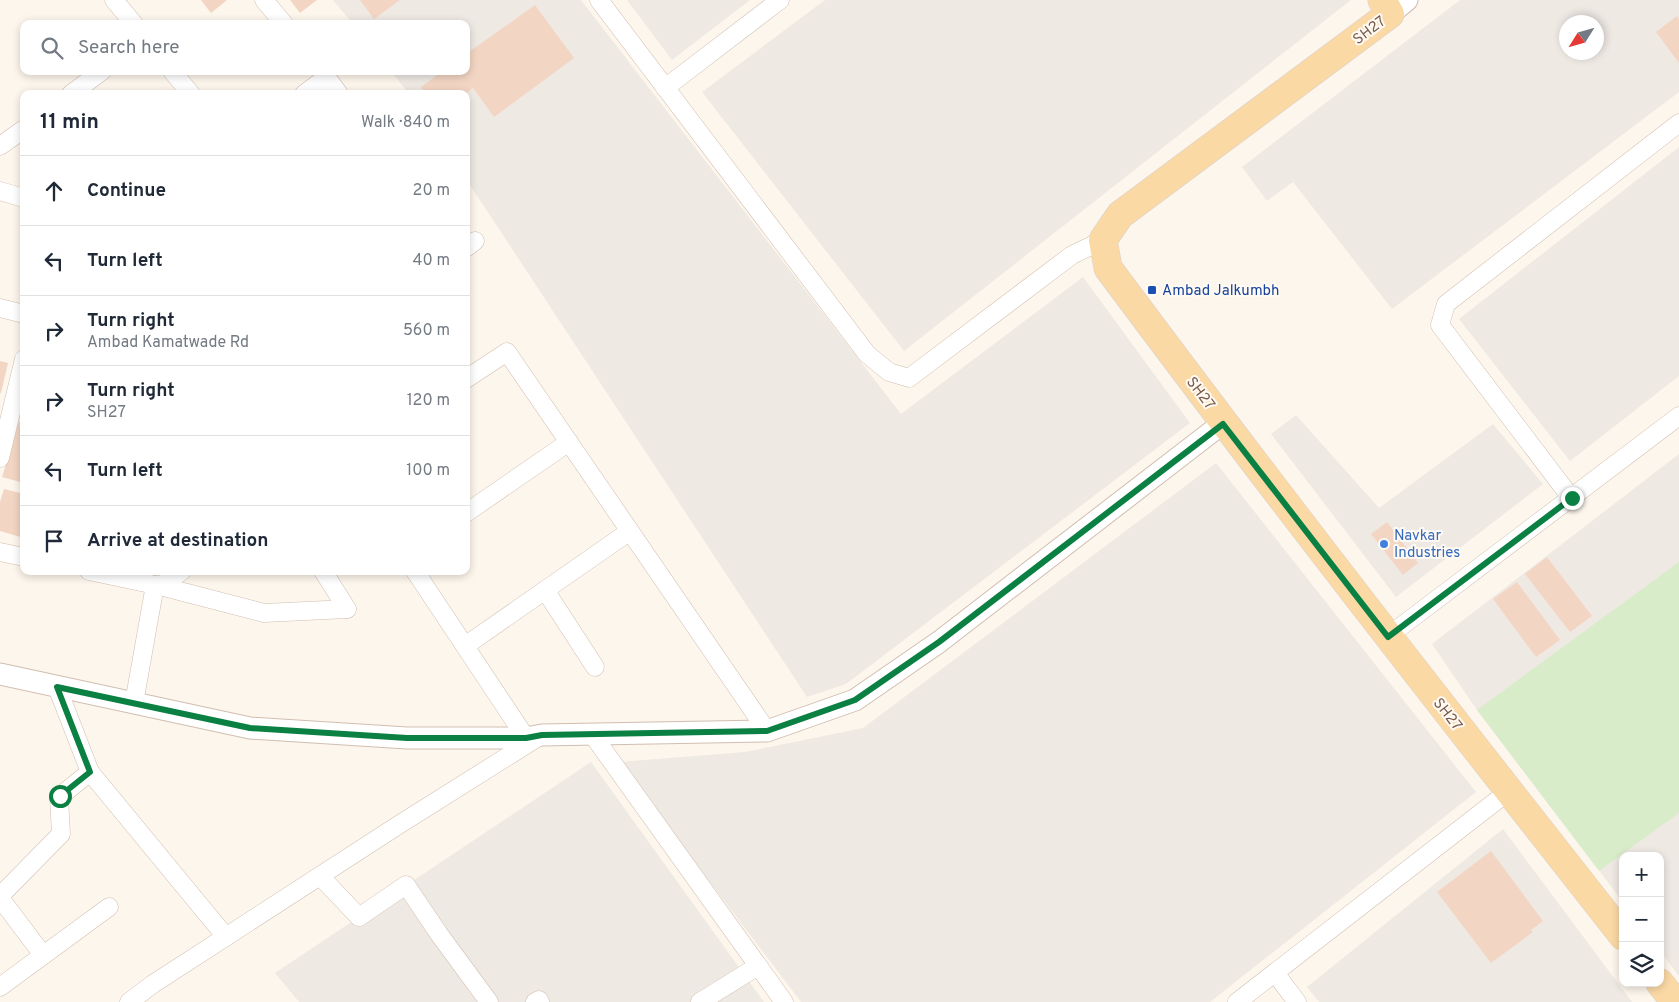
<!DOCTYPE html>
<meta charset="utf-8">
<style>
body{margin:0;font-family:Overpass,sans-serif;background:#f6f6f7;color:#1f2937}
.controls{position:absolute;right:15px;bottom:15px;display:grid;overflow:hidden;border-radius:10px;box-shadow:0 2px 8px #0003}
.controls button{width:45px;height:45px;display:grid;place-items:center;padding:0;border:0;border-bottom:1px solid #e0e1e3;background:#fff;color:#1f2937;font:25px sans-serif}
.compass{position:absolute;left:1559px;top:15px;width:45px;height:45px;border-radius:50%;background:#fff;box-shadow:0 2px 8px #0003;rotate:233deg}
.stop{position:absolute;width:15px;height:15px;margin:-11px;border:4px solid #0b8043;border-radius:50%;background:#fff}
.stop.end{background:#0b8043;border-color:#fff;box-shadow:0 1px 5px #0008}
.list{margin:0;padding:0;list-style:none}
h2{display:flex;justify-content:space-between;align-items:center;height:65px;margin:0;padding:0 20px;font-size:21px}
h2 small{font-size:16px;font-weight:400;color:#747a83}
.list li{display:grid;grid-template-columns:32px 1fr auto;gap:15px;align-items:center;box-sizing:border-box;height:70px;padding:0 20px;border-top:1px solid #e0e1e3}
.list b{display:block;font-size:19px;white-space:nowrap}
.list p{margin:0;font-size:16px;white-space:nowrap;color:#747a83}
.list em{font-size:16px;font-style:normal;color:#747a83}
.icon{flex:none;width:28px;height:28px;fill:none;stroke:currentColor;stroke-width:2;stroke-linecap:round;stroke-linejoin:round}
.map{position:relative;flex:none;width:1679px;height:1002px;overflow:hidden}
.search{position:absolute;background:#fff;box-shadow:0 2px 8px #0003;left:20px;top:20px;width:450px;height:55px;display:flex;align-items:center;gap:12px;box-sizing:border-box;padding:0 18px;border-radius:10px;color:#747a83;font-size:19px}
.panel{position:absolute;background:#fff;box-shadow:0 2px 8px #0003;left:20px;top:90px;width:450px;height:485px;border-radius:10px}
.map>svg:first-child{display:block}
.industrial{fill:#efe9e4;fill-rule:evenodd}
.green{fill:#d8ecc9}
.building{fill:#f3d5c3}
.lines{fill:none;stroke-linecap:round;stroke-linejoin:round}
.minor-casing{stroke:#d1beb0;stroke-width:19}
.tertiary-casing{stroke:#d1beb0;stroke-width:23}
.primary-casing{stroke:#dad1cd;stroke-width:29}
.minor{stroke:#fff;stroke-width:18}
.tertiary{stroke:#fff;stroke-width:21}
.primary{stroke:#fbd9a5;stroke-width:28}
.route{stroke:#0b8043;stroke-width:6}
.transit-dot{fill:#1a4fb4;stroke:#fffaf3;stroke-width:2}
.shop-dot{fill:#3f7fe0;stroke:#fffaf3;stroke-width:2}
.labels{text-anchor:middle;stroke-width:4;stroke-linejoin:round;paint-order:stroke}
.street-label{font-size:15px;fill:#7a5c4d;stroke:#fffaf3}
.transit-label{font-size:15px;fill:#164399;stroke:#fffaf3;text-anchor:start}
.shop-label{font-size:15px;fill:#366cbe;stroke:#fffaf3;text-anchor:start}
</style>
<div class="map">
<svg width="1679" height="1002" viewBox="0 0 1679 1002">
<rect width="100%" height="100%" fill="#fdf6ec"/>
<g class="industrial">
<path d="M 333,0 L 581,0 L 901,414 L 1083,277 L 1190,423 L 846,684 L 807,697 L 466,179 L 466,94 L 409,94 L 391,71 L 466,71 L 466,24 L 353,24 Z"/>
<path d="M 627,0 L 750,0 L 672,60 Z"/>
<path d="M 825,0 L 1351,0 L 904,351 L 702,92 Z"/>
<path d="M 1460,0 L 1679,0 L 1679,92 L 1392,309 L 1293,182 L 1267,201 L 1242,167 ZM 1566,22 L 1596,22 L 1596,52 L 1566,52 Z"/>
<path d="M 1679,147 L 1679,376 L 1570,461 L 1459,319 Z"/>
<path d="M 1296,415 L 1379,508 L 1493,424 L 1543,484 L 1396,597 L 1271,434 Z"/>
<path d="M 1679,454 L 1679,976 L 1660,951 L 1660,856 L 1623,856 L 1623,902 L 1477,710 L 1432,644 Z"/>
<path d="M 1216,463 L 1476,792 L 1210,1002 L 801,1002 L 619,762 L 745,752 L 863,728 Z"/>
<path d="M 591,762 L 764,1002 L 299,1002 L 275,973 Z"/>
<path d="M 1503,829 L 1632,1002 L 1319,1002 L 1307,987 Z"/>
</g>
<path class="green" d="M 1679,562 L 1679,813 L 1599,871 L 1477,710 Z"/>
<g class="building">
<path d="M 201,0 L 227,0 L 211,13 Z"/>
<path d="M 290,0 L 317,0 L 300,13 Z"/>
<path d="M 360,0 L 400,0 L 374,19 Z"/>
<path d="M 535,5 L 574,58 L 494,117 L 473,88 L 465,94 L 425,94 L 421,87 L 443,71 L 466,71 L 466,54 Z"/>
<path d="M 1677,16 L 1679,19 L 1679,63 L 1656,32 Z"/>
<path d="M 0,361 L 8,363 L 1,393 L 0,393 Z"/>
<path d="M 19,422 L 24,423 L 24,483 L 2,477 Z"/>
<path d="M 4,489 L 24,494 L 24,538 L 0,531 L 0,502 Z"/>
<path d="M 1387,522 L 1418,563 L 1403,575 L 1371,534 Z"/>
<path d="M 1547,557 L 1592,616 L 1570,632 L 1525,574 Z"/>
<path d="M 1517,582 L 1560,640 L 1536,657 L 1493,599 Z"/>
<path d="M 1491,851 L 1543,921 L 1531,930 L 1533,932 L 1491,963 L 1437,892 Z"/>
</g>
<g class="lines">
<defs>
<g id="minor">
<path d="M 114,0 L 134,24"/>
<path d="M 264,0 L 284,24"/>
<path d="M 599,0 L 867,354 L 889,372 L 909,378 L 1072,255 L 1103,240"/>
<path d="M 172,71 L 191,94"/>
<path d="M 322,71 L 339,94"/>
<path d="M 665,88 L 780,0"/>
<path d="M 71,94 L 102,71"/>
<path d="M 304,94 L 327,77"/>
<path d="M 0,146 L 24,129"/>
<path d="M 0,191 L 24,198"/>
<path d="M 466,248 L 475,241"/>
<path d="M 0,308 L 24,314"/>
<path d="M 466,379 L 507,352 L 767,731"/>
<path d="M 0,458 L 24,359"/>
<path d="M 1572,499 L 1440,325 L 1446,304 L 1679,123"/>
<path d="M 466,513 L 569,442"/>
<path d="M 0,552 L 24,557"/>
<path d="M 89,571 L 160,586 L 264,613 L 347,609"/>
<path d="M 323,571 L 347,609"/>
<path d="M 415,571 L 526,738"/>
<path d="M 160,586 L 182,571"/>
<path d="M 545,590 L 595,667"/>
<path d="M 1387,637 L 1679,416"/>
<path d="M 465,646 L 630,531"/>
<path d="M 57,687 L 90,772 L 226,937"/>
<path d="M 134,703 L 155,585"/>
<path d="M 592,734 L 784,1002"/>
<path d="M 320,876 L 359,917 L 406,885 L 439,934 L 489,1002"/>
<path d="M 0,896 L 61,834 L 59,797 L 90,772"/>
<path d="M 0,898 L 43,955"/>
<path d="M 1275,973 L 1297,1002"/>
<path d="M 0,987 L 109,907"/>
<path d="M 129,1002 L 153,984 L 400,824 L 540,736"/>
<path d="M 535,1002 L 539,1000 L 540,1002"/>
<path d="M 700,1002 L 758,966"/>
<path d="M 1237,1002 L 1509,791"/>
</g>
<g id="tertiary">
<path d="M 1390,14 L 1407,0"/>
<path d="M 0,674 L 250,728 L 407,738 L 526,738 L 542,735 L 767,731 L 855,700 L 939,642 L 1223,423"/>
</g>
<g id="primary">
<path d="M 1382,0 L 1390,14 L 1120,215 L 1103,240 L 1108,268 C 1276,494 1449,715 1623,936"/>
<path d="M 1660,983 L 1675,1002"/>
</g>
</defs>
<use href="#minor" class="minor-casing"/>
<use href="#tertiary" class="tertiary-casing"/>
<use href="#primary" class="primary-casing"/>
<use href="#minor" class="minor"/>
<use href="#tertiary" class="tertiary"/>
<use href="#primary" class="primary"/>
</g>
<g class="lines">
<path class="route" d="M 60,796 L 90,772 L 57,687 L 250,728 L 407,738 L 526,738 L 542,735 L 767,731 L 855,700 L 939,642 L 1223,424 L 1388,637 L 1572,498"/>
</g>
<rect class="transit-dot" x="1147" y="285" width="10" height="10" rx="2.5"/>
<circle class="shop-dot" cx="1384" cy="544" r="5"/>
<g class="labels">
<g class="street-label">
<text transform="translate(1369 30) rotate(-37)" y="5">SH27</text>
<text transform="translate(1201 393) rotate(53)" y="5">SH27</text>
<text transform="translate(1448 714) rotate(52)" y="5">SH27</text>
</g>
<g class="transit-label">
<text x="1162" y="295">Ambad Jalkumbh</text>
</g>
<g class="shop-label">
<text x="1394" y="540">Navkar<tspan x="1394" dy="17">Industries</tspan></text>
</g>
</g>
</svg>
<div class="controls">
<button>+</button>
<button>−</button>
<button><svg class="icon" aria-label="layers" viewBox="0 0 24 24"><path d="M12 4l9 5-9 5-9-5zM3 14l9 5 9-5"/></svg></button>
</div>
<svg class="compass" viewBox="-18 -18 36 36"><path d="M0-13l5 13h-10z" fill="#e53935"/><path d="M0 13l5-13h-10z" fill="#747a83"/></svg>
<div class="stop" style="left:60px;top:796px"></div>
<div class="stop end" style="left:1572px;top:498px"></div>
<div class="search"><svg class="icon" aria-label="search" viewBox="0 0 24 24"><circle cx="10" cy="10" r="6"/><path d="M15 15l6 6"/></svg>Search here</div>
<section class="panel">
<h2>11 min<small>Walk · 840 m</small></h2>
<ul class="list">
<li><svg class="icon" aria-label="ahead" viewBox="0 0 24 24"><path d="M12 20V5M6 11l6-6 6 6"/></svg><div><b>Continue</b></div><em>20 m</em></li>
<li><svg class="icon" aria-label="left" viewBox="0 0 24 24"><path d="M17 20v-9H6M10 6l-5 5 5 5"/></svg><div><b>Turn left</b></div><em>40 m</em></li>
<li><svg class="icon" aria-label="right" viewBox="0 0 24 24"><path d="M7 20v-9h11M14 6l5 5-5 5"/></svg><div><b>Turn right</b><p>Ambad Kamatwade Rd</p></div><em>560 m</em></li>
<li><svg class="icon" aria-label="right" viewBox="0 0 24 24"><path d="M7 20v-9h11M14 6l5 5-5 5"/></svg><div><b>Turn right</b><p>SH27</p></div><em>120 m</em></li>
<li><svg class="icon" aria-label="left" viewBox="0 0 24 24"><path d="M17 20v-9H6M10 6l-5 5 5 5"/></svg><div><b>Turn left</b></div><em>100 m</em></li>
<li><svg class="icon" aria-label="arrive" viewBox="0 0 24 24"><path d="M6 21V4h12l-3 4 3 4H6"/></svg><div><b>Arrive at destination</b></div></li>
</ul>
</section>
</div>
